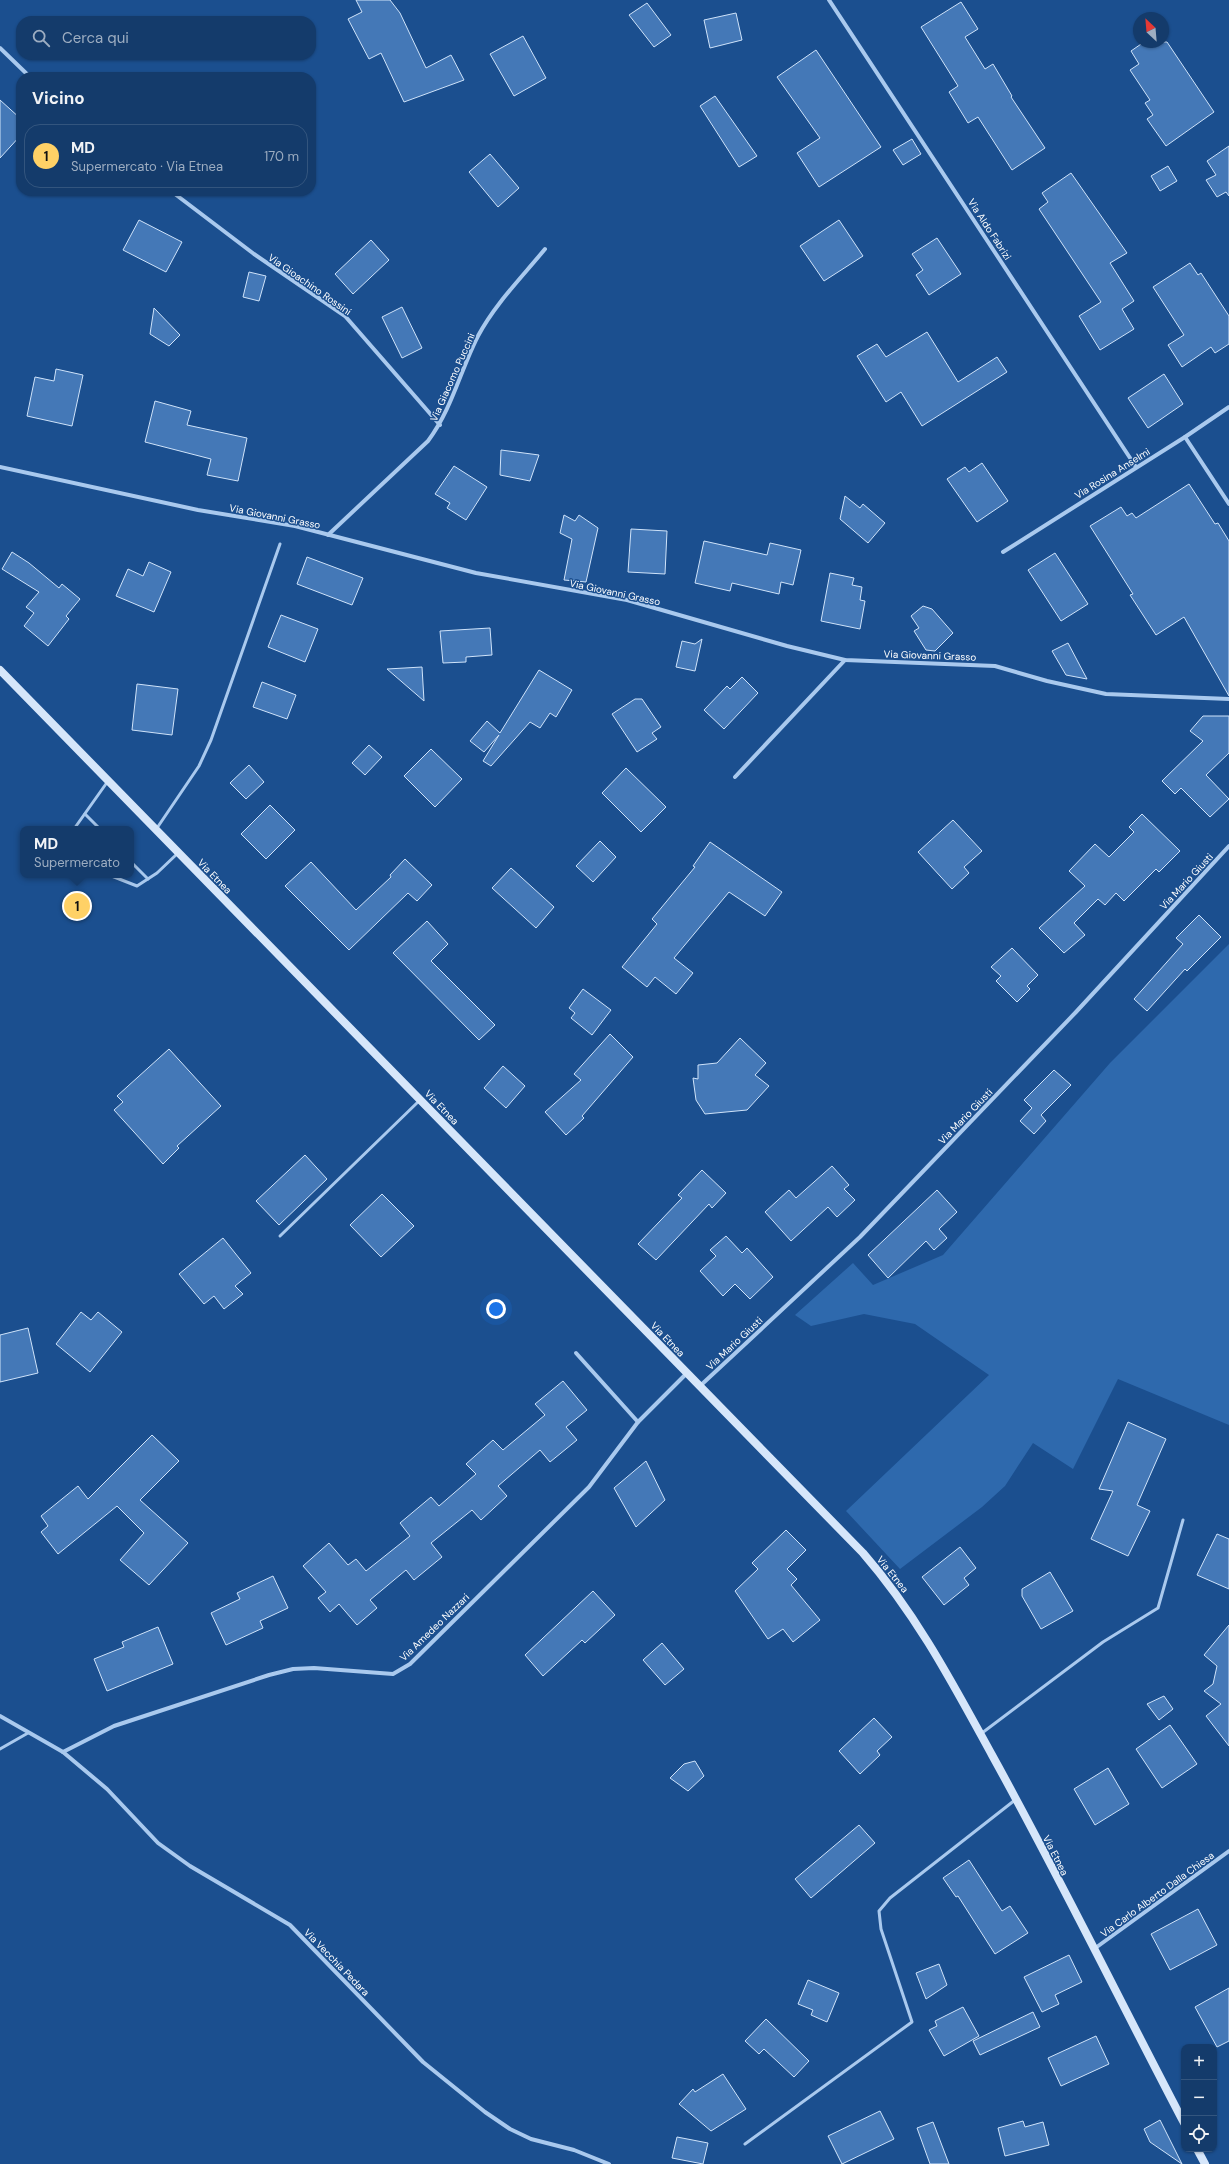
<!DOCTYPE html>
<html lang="it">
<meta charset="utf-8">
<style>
body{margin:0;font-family:"DM Sans",sans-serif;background:#1d4271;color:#f1f3f6}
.controls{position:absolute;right:12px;bottom:12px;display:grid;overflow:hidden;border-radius:8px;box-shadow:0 1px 3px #0004}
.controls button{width:36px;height:36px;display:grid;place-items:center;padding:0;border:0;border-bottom:1px solid #33557e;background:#143b6b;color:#f1f3f6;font:20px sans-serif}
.compass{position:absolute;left:1133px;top:12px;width:36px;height:36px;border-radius:50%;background:#143b6b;box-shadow:0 1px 3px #0004;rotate:334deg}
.you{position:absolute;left:496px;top:1309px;width:14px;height:14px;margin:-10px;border:3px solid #fff;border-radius:50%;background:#1a73e8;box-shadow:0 0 0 6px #1a73e833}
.badge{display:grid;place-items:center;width:26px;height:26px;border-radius:50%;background:#ffd166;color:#111;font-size:13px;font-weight:700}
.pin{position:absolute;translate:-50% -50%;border:2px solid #fff;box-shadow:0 1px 4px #0006}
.popup{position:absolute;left:20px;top:826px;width:114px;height:52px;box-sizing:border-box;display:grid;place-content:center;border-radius:8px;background:#143b6b;filter:drop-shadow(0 1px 3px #0005);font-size:13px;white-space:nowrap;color:#9dadc1}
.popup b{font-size:15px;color:#f1f3f6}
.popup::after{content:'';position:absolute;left:50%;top:100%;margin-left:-8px;border:8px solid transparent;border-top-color:#143b6b}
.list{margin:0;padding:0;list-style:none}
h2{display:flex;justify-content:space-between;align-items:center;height:52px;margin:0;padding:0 16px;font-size:17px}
h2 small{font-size:13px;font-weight:400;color:#9dadc1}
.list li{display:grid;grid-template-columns:26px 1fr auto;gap:12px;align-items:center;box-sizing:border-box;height:64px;margin:0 8px 8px;padding:0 8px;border:1px solid #33557e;border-radius:16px}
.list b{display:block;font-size:15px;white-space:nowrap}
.list p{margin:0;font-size:13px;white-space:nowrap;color:#9dadc1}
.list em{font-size:13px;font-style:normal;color:#9dadc1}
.icon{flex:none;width:22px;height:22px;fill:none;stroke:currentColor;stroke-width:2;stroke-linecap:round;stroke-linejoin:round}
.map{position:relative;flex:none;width:1229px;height:2164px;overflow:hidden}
.search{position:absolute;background:#143b6b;box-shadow:0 1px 3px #0004;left:16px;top:16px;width:300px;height:44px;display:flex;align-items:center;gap:10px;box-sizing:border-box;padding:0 14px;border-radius:16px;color:#9dadc1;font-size:15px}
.panel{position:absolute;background:#143b6b;box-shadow:0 1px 3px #0004;left:16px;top:72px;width:300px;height:124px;border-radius:16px}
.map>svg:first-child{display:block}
.green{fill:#2e69ad}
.building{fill:#4478b7;stroke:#cfe3fa}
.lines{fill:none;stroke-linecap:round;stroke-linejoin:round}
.lane{stroke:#a9c9ee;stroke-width:3}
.street{stroke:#a9c9ee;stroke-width:4}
.secondary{stroke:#d6e6fa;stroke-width:8}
.labels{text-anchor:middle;stroke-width:3;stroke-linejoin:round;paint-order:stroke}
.street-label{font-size:10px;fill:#fff;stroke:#1b4f8f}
</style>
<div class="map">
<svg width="1229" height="2164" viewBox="0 0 1229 2164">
<rect width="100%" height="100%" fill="#1b4f8f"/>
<path class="green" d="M 1229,944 L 1229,1425 L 1118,1379 L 1073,1469 L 1033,1443 L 1005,1486 L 982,1507 L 900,1569 L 846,1511 L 989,1375 L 915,1324 L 864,1314 L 811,1326 L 795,1315 L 853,1263 L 873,1285 L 943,1255 L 1110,1063 Z"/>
<g class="building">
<path d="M 356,0 L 390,0 L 400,13 L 426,68 L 451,55 L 464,80 L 404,102 L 381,53 L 369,59 L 348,19 L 362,12 Z"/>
<path d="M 961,2 L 978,29 L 965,37 L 985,69 L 993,64 L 1012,96 L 1011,97 L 1045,148 L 1012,170 L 978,117 L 968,123 L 949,92 L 958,86 L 921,27 Z"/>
<path d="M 647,3 L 671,35 L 654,47 L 629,15 Z"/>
<path d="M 736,13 L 742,40 L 710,48 L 704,20 Z"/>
<path d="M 523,36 L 546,78 L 514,96 L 490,54 Z"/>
<path d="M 1144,42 L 1167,42 L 1214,112 L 1166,146 L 1147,119 L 1153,115 L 1145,103 L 1150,100 L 1130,70 L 1139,64 L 1131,51 Z"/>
<path d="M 816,50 L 881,147 L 819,187 L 797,153 L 820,138 L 777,77 Z"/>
<path d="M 715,96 L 757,156 L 739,167 L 700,106 Z"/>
<path d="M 0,100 L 21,119 L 21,135 L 0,158 Z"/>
<path d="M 912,139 L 921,154 L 903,165 L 893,150 Z"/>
<path d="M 1229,146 L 1229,196 L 1226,192 L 1217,197 L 1206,180 L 1216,175 L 1207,161 Z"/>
<path d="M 490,154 L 519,188 L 498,207 L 469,172 Z"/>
<path d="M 1168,166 L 1177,181 L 1160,191 L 1151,176 Z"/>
<path d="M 1071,173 L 1127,253 L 1110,263 L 1134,301 L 1122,309 L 1134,329 L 1100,350 L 1079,316 L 1101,302 L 1039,209 L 1048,202 L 1042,193 Z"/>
<path d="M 139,220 L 182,242 L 166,272 L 123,250 Z"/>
<path d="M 839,220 L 863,256 L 824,281 L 800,246 Z"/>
<path d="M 937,238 L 961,274 L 929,295 L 916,275 L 923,270 L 912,254 Z"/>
<path d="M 371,240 L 389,260 L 353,294 L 335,274 Z"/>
<path d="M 1190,263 L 1198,275 L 1201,273 L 1229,316 L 1229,344 L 1215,353 L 1211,347 L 1182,367 L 1168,345 L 1184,335 L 1153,287 Z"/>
<path d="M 249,272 L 266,276 L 259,301 L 243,297 Z"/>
<path d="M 402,307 L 422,348 L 402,358 L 382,317 Z"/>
<path d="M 154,308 L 180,335 L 169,346 L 150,334 Z"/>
<path d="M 927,332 L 958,382 L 997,357 L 1007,372 L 922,426 L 901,392 L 886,402 L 857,356 L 877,344 L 886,357 Z"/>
<path d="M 56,369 L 83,375 L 72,426 L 27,416 L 35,377 L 54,381 Z"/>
<path d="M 1164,374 L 1183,404 L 1148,428 L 1128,398 Z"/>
<path d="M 155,401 L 191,411 L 187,425 L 247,438 L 238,481 L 207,475 L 211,459 L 145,442 Z"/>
<path d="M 501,450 L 539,455 L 530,481 L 500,475 Z"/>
<path d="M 982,463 L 1008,501 L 977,522 L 947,479 L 965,467 L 969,472 Z"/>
<path d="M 454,466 L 487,487 L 466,520 L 447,508 L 450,503 L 435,494 Z"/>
<path d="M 1189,484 L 1215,524 L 1218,523 L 1229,541 L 1229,696 L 1184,617 L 1156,635 L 1130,595 L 1133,594 L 1090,526 L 1121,507 L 1127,516 L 1132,513 L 1136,518 Z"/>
<path d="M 845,496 L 860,508 L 863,504 L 885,523 L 868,543 L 840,519 Z"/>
<path d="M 564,515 L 575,521 L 579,515 L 598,528 L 586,582 L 564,580 L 572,539 L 560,533 Z"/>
<path d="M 631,529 L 667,531 L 665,574 L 628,572 Z"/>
<path d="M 704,541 L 767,555 L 770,543 L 801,550 L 793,585 L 781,582 L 779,594 L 732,583 L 730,591 L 695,583 Z"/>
<path d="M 12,552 L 29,563 L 59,588 L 62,584 L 80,599 L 66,616 L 69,619 L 48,646 L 24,626 L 34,613 L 26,607 L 39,592 L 2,569 Z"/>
<path d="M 1055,553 L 1088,604 L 1061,621 L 1028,570 Z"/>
<path d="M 307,557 L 363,578 L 352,605 L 297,584 Z"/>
<path d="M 149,562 L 171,572 L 154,612 L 116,596 L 128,569 L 143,576 Z"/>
<path d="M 830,573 L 854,578 L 852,585 L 862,587 L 860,600 L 865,601 L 860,629 L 821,621 Z"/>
<path d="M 923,606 L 932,609 L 953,633 L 935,651 L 926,650 L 914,631 L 919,628 L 911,616 Z"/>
<path d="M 281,615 L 318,629 L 305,662 L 268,647 Z"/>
<path d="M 490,628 L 492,655 L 466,657 L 466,662 L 443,663 L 440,631 Z"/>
<path d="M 702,639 L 695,671 L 676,667 L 682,641 L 695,644 Z"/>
<path d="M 1068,643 L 1087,679 L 1066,675 L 1052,651 Z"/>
<path d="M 422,667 L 424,701 L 387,669 Z"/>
<path d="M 539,670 L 572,690 L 556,717 L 550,713 L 540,728 L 530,722 L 491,766 L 483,761 L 499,735 L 484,752 L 470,741 L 487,721 L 500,733 Z"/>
<path d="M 742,677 L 758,693 L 724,729 L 704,710 L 727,686 L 730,689 Z"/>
<path d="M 262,682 L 296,695 L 287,719 L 253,707 Z"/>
<path d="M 137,684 L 178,689 L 172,735 L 132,730 Z"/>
<path d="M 635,699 L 642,699 L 661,727 L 652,733 L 657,739 L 637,752 L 612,714 Z"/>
<path d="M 1203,716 L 1229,716 L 1229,753 L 1206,775 L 1229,799 L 1210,817 L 1181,788 L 1175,794 L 1162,781 L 1203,741 L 1190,731 Z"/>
<path d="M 369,745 L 382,757 L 365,775 L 352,763 Z"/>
<path d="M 431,749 L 462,779 L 435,807 L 404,776 Z"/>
<path d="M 249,765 L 264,782 L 246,799 L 230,783 Z"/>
<path d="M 626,768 L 666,807 L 641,832 L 602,793 Z"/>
<path d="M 270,805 L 295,830 L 266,859 L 241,834 Z"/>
<path d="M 1142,814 L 1180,851 L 1159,872 L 1156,869 L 1124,901 L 1116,893 L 1105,905 L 1098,899 L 1074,923 L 1085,935 L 1064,953 L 1039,928 L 1085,886 L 1069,871 L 1095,844 L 1109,857 L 1134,832 L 1129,827 Z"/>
<path d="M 953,820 L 982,851 L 964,867 L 969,873 L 952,889 L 918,852 Z"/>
<path d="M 600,841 L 616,857 L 593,882 L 576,866 Z"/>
<path d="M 710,842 L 782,892 L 765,916 L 729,892 L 674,958 L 693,973 L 676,994 L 655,977 L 647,987 L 622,967 L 657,924 L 652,919 L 695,867 L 693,866 Z"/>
<path d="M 405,859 L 432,885 L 417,901 L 408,893 L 349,950 L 285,886 L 311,862 L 356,910 L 391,877 L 390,875 Z"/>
<path d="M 511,868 L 554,907 L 536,928 L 492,888 Z"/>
<path d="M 1199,915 L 1221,937 L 1187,971 L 1185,969 L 1147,1011 L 1134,999 L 1183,944 L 1176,938 Z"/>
<path d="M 427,921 L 448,944 L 431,961 L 495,1025 L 479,1040 L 393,953 Z"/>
<path d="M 1012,948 L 1038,975 L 1027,986 L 1030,989 L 1017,1002 L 996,981 L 1001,976 L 991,967 Z"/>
<path d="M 583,989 L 611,1010 L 592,1035 L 571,1018 L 575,1013 L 569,1008 Z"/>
<path d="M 610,1034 L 633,1057 L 582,1116 L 584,1118 L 566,1135 L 545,1112 L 581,1080 L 574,1074 Z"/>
<path d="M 740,1038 L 766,1063 L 755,1075 L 769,1086 L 747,1110 L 705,1114 L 696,1100 L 693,1078 L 698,1079 L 698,1065 L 717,1063 Z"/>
<path d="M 169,1049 L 221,1106 L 177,1146 L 179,1148 L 163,1164 L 114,1110 L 123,1102 L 117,1096 Z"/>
<path d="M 503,1066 L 525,1086 L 506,1108 L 484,1088 Z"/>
<path d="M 1054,1070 L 1071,1085 L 1041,1115 L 1046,1121 L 1034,1134 L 1020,1121 L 1032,1108 L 1024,1100 Z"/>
<path d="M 305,1155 L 327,1179 L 279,1225 L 256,1201 Z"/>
<path d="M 832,1166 L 849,1185 L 844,1189 L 855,1200 L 837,1217 L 828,1207 L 791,1241 L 765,1212 L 789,1190 L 796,1198 Z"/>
<path d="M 702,1170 L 726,1193 L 712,1208 L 709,1204 L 656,1260 L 638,1244 L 682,1198 L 678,1195 Z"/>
<path d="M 937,1190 L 957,1212 L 939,1229 L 947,1238 L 934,1250 L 926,1241 L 888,1278 L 868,1255 Z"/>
<path d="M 382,1194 L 414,1226 L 381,1257 L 350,1225 Z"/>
<path d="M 726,1236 L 742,1253 L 747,1248 L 773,1277 L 750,1299 L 735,1284 L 723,1296 L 700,1271 L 716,1256 L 710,1250 Z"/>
<path d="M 223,1238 L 251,1273 L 235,1286 L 243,1294 L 224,1309 L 214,1296 L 204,1304 L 179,1274 Z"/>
<path d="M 81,1312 L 91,1320 L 98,1312 L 122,1332 L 90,1372 L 56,1344 Z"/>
<path d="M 28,1328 L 38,1373 L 0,1382 L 0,1335 Z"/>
<path d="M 563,1381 L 587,1410 L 566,1427 L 577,1440 L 550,1462 L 540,1450 L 498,1486 L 507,1496 L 481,1520 L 472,1510 L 431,1543 L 442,1557 L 414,1580 L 406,1570 L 370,1600 L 377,1608 L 357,1625 L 339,1604 L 330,1612 L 318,1598 L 326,1592 L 303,1566 L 329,1543 L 348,1565 L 356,1559 L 366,1571 L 410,1536 L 400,1523 L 431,1497 L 439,1506 L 476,1474 L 466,1464 L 493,1440 L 503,1450 L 545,1415 L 535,1404 Z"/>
<path d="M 1128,1422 L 1166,1439 L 1137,1505 L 1150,1511 L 1128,1556 L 1091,1539 L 1113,1491 L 1099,1489 Z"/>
<path d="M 152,1435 L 179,1461 L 140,1500 L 188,1543 L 149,1585 L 120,1560 L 144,1533 L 117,1506 L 58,1554 L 41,1532 L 48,1526 L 41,1516 L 78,1486 L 88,1499 Z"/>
<path d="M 646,1461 L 665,1500 L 636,1527 L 614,1488 Z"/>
<path d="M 786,1530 L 806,1550 L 787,1569 L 797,1579 L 791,1585 L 820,1620 L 793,1642 L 783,1629 L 768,1639 L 735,1591 L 758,1569 L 752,1563 Z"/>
<path d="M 1217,1534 L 1229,1539 L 1229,1589 L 1197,1575 Z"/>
<path d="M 960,1547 L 976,1568 L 964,1578 L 969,1585 L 944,1605 L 922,1577 Z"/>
<path d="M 1050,1572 L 1073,1611 L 1041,1629 L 1022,1596 L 1022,1589 Z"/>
<path d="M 273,1576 L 288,1608 L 260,1621 L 263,1628 L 226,1645 L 211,1613 L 240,1599 L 237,1593 Z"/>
<path d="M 593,1591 L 615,1615 L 585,1643 L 582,1640 L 543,1676 L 525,1655 Z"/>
<path d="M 1229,1625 L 1229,1746 L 1206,1716 L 1221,1704 L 1204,1691 L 1213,1684 L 1217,1666 L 1204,1655 Z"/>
<path d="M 158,1627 L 173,1664 L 107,1691 L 94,1659 L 124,1647 L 122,1642 Z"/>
<path d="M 662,1643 L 684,1669 L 665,1685 L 643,1660 Z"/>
<path d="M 1164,1696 L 1173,1709 L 1159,1720 L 1147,1704 Z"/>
<path d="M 874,1718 L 892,1737 L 877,1751 L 880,1755 L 860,1774 L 839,1751 Z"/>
<path d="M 1170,1725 L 1197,1764 L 1162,1788 L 1136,1749 Z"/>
<path d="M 695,1761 L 704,1776 L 688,1791 L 670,1778 L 684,1764 Z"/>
<path d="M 1108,1768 L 1129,1804 L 1095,1825 L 1074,1789 Z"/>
<path d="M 859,1825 L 875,1843 L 811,1898 L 795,1879 Z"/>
<path d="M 969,1860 L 1002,1911 L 1010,1906 L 1028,1933 L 995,1954 L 958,1896 L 956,1897 L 943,1878 Z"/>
<path d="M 1198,1909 L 1217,1945 L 1170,1970 L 1151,1934 Z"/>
<path d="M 1069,1955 L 1082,1982 L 1055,1995 L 1059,2004 L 1042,2012 L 1024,1977 Z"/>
<path d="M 939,1964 L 947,1985 L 926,1999 L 916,1973 Z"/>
<path d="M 808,1980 L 839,1993 L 827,2022 L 811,2015 L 813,2010 L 798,2004 Z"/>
<path d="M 1229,1988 L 1229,2041 L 1217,2047 L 1195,2007 Z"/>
<path d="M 963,2007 L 979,2036 L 944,2056 L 929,2030 L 937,2026 L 935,2021 Z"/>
<path d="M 1033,2012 L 1040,2027 L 980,2055 L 973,2041 Z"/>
<path d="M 766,2019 L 809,2061 L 794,2077 L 764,2049 L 759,2054 L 745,2041 Z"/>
<path d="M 1096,2036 L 1109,2064 L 1061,2086 L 1048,2058 Z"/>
<path d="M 723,2074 L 746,2109 L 711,2131 L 679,2104 L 693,2089 L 695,2092 Z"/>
<path d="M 880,2111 L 894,2139 L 842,2164 L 828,2136 Z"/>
<path d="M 1160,2120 L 1182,2164 L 1150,2142 L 1144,2129 Z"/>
<path d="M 1023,2121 L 1025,2127 L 1043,2122 L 1049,2145 L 1005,2156 L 998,2128 Z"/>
<path d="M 933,2122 L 949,2164 L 930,2164 L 917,2128 Z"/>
<path d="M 677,2137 L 708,2143 L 703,2164 L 672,2158 Z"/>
</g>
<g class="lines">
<g class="lane">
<path d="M 85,814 L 100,829"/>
<path d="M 157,828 L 199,766 L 211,740 L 280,544"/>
<path d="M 74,829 L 108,781"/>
<path d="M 131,862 L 148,879"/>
<path d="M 109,875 L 137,886 L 157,873 L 178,853"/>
<path d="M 280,1236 L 419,1101"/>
<path d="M 982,1733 L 1103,1642 L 1158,1608 L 1183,1520"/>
<path d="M 0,1749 L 28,1733"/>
<path d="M 745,2144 L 912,2022 L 881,1929 L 879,1911 L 890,1898 L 1015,1800"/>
</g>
<g class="street">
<path d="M 829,0 L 1136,467"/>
<path d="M 0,48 L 30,77"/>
<path d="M 171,191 L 254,254 L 345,316 L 440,425"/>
<path d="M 1185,437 L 1229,504"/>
<path d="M 0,467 L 198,510 L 295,526 L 476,573 L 627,600 L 787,646 L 845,660 L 995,666 L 1047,681 L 1106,694 L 1229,699"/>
<path d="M 328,535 L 428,441 C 452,409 460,371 478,336 C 495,304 522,277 545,249"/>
<path d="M 1003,552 L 1185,437 L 1229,407"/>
<path d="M 735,777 L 845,660"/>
<path d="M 576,1353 L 638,1422"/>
<path d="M 700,1386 L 860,1237 L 1076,1012 L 1229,846"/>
<path d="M 0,1716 L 63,1752 L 107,1789 L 158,1843 L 190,1866 L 290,1925 L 423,2062 L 485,2112 L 510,2129 L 531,2139 L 574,2150 L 609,2164"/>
<path d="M 63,1752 L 114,1726 L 269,1675 L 293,1669 L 314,1668 L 393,1674 L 410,1664 L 589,1487 L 638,1422 L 687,1373"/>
<path d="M 1094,1949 L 1229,1851"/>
</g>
<g class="secondary">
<path d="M 0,670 L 863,1553 C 917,1615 953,1684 992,1755 C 1059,1876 1120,2001 1184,2123"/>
<path d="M 1197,2149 L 1205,2164"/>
</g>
</g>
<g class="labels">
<g class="street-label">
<text transform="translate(990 229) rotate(57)" y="4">Via Aldo Fabrizi</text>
<text transform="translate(310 284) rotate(35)" y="4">Via Gioachino Rossini</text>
<text transform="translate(452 377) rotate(-66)" y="4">Via Giacomo Puccini</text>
<text transform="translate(1112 473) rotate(-32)" y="4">Via Rosina Anselmi</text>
<text transform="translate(275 516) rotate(11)" y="4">Via Giovanni Grasso</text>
<text transform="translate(615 592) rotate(12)" y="4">Via Giovanni Grasso</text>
<text transform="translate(930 655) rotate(2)" y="4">Via Giovanni Grasso</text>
<text transform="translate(215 876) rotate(46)" y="4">Via Etnea</text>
<text transform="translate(1186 881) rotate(-47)" y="4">Via Mario Giusti</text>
<text transform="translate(442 1107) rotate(46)" y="4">Via Etnea</text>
<text transform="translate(965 1116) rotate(-46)" y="4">Via Mario Giusti</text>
<text transform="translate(668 1339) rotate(46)" y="4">Via Etnea</text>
<text transform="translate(734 1343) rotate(-43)" y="4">Via Mario Giusti</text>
<text transform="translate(893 1574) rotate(51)" y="4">Via Etnea</text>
<text transform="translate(434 1627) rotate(-44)" y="4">Via Amedeo Nazzari</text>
<text transform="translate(1056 1855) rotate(63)" y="4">Via Etnea</text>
<text transform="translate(1157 1894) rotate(-36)" y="4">Via Carlo Alberto Dalla Chiesa</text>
<text transform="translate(337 1962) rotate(46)" y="4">Via Vecchia Pedara</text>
</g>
</g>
</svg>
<div class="controls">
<button>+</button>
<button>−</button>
<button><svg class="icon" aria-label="locate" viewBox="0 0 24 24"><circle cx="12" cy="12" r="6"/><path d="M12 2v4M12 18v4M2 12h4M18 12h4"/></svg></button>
</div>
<svg class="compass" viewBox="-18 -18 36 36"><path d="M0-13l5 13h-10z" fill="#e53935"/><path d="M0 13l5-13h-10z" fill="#9dadc1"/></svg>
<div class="you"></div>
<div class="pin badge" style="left:77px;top:906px">1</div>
<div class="popup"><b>MD</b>Supermercato</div>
<div class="search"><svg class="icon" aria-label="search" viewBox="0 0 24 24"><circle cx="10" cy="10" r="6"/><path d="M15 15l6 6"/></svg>Cerca qui</div>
<section class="panel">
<h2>Vicino<small></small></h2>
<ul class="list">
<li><span class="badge">1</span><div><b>MD</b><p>Supermercato · Via Etnea</p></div><em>170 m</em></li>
</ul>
</section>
</div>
